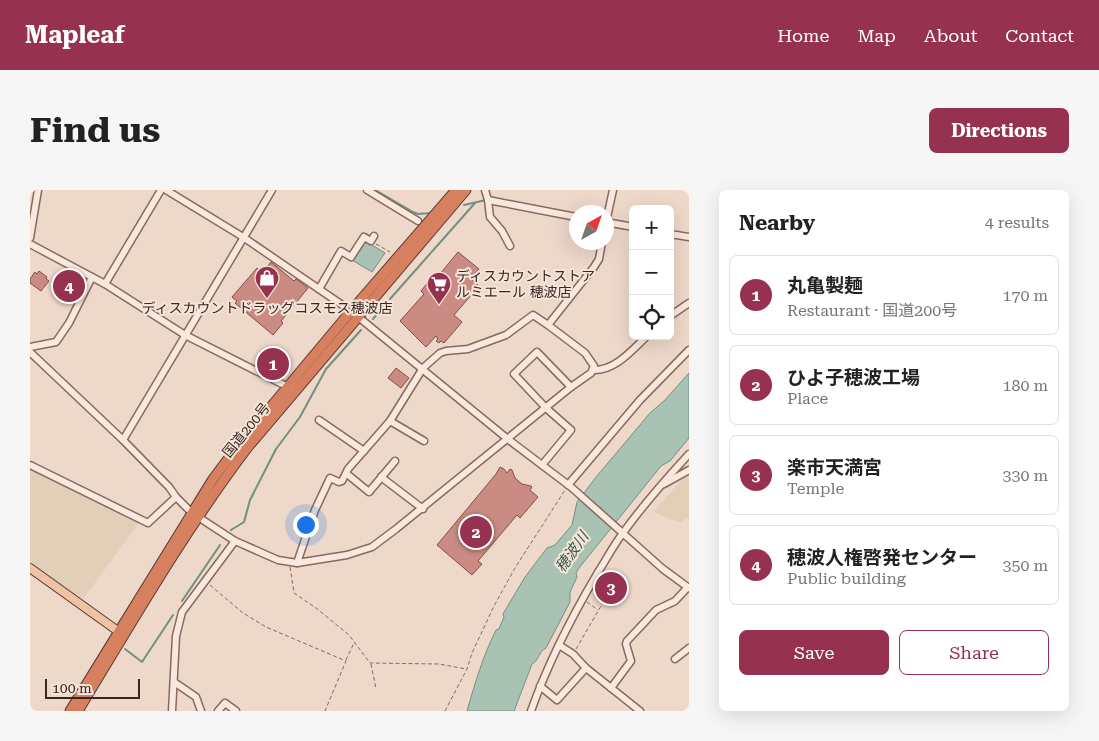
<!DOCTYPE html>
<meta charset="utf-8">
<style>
body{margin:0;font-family:"Roboto Serif","Noto Sans JP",serif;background:#f6f6f6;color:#222}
.controls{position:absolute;right:15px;top:15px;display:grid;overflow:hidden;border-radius:8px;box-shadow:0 5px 20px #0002}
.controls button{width:45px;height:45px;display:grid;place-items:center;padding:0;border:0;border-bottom:1px solid #e0e0e0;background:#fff;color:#222;font:25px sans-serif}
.compass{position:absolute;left:539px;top:15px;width:45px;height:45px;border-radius:50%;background:#fff;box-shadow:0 5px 20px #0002;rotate:40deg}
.scale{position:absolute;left:15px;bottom:12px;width:95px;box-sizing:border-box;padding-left:5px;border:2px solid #3b2622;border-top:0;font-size:14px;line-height:18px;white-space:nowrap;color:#3b2622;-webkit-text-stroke:4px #f5e5d9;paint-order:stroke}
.you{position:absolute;left:275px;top:334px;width:18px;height:18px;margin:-12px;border:4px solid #fff;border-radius:50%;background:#1a73e8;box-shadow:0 0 0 8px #1a73e833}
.badge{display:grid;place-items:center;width:32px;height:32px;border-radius:50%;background:#96314f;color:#fff;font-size:16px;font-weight:700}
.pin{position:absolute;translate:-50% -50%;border:2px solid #fff;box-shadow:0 1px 5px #0006}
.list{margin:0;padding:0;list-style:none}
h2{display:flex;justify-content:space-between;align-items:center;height:65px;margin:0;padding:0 20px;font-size:21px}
h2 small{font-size:16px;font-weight:400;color:#767676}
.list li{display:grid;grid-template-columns:32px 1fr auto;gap:15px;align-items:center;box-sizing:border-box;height:80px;margin:0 10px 10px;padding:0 10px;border:1px solid #e0e0e0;border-radius:8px}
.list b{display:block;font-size:19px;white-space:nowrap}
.list p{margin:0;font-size:16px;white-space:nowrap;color:#767676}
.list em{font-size:16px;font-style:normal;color:#767676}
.actions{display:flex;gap:10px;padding:15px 20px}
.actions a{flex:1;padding:11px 0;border:1px solid #96314f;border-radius:8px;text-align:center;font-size:18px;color:#96314f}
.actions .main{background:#96314f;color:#fff}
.icon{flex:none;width:28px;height:28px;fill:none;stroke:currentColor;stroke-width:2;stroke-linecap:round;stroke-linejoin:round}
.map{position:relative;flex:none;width:659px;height:521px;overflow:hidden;border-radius:8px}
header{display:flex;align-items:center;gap:30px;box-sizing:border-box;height:70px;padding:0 25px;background:#96314f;color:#fff}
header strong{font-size:24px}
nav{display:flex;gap:28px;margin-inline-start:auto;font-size:18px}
.intro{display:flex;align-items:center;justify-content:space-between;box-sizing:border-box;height:120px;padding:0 30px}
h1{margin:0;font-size:35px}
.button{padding:12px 22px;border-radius:8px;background:#96314f;color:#fff;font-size:18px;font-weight:700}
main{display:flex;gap:30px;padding:0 30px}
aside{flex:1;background:#fff;border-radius:8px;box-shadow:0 5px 20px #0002}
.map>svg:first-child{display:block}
.farmland{fill:#e2cfb8}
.water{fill:#aac2b4;stroke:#71907f}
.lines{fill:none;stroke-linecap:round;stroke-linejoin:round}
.stream{stroke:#71907f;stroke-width:2}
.building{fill:#c98b82;stroke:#874d46}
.minor-casing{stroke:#89695f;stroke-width:9}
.major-casing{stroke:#583933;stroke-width:10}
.highway-casing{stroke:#583933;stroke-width:11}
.path{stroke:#89695f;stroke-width:1;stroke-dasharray:4 2.5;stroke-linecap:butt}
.minor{stroke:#f8e8dd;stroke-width:6}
.major{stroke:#edc2a5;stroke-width:8}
.highway{stroke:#d78060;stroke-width:9}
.labels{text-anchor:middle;stroke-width:4;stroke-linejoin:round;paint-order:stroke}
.poi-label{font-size:14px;fill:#3b2622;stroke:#f5e5d9;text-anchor:start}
.street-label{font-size:14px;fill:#3b2622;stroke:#f5e5d9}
.water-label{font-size:15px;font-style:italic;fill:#32594b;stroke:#f5e5d9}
</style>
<header>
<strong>Mapleaf</strong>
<nav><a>Home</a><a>Map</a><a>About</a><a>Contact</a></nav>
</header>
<div class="intro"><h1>Find us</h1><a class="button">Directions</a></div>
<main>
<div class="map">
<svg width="659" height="521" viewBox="0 0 659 521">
<rect width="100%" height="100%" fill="#edd8ca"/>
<g class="farmland">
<path d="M 0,280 L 109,333 L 53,409 L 0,374 Z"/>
<path d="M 657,284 L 659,285 L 659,330 L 656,328 L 651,333 L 623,322 Z"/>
</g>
<g class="water">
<path d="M 334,50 L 355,63 L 342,82 L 322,70 Z"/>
<path d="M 659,183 L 659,248 L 640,271 L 631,276 L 549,378 L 546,383 L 547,387 L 540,402 L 540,412 L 516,458 C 508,462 509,471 502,474 L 484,521 L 437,521 C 445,493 453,466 466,440 L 469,439 L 474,427 L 473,424 L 495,387 L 517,358 L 525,355 L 542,335 L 547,312 L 567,286 L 620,223 L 635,210 Z"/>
</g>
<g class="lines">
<g class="stream">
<path d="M 345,0 L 383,22 L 388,24 L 401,23"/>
<path d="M 434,15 L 456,10"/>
<path d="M 360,109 L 445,13"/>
<path d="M 343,129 L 354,116"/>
<path d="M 201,340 L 214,332 L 220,310 L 246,259 L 270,227 L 296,179 L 331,140"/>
<path d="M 152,411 L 190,355"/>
<path d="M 95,459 L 112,472 L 143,425"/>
</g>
</g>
<g class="building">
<path d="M 428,62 L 449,79 L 441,89 L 449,96 L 424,125 L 432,132 L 414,153 L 411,151 L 409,153 L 406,151 L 408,149 L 406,146 L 396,157 L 370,131 L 394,104 L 391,101 L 403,86 L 406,89 Z"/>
<path d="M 241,72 L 264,91 L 266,89 L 278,98 L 251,131 L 253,133 L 243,145 L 205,113 L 207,111 L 202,107 L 227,78 L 232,83 Z"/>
<path d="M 32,80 L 39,83 L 36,89 L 50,84 L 53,94 L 39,98 L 45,101 L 41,108 L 34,105 L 29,86 Z"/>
<path d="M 9,81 L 17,87 L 16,89 L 19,91 L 11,101 L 0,93 L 0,89 L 5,82 L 7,84 Z"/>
<path d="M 243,169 L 256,180 L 248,189 L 244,185 L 243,187 L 241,185 L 242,184 L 238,180 L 236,182 L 233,180 Z"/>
<path d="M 366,178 L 379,188 L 371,198 L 358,188 Z"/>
<path d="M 470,277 L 474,279 L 477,283 L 480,279 L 482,280 L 485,288 L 492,294 L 501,296 L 502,297 L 500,300 L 508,307 L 490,328 L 487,325 L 448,371 L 452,374 L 442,385 L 407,355 L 466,284 Z"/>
</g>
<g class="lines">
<defs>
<g id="minor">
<path d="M 136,0 L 213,47 L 321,121 L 479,250 L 541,297 L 633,379 L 659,398"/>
<path d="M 337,0 L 388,31"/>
<path d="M 455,0 L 458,10 L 546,27"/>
<path d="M 458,10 L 460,27 L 472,41 L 480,56"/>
<path d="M 576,32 L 583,0"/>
<path d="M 576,32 L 603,37"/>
<path d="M 640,44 L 659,47"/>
<path d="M 0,48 L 8,0"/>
<path d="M 0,54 L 75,94 L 155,145 L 260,198"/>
<path d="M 75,94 L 131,0"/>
<path d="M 289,99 L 311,61 L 321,67 L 334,47 L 341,51 L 344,46"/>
<path d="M 640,126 L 659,113"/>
<path d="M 0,157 L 26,152 L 39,133 L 62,87"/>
<path d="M 0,162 L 93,250 L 139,297 L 146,307 L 162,323 L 205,351 L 248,370 L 267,373 L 317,365 L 342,357 L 366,339 L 541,197 L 561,183 L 564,176 L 555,163 L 518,135 L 564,77 L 569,69 L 572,52"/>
<path d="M 563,180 C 585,181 602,160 617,146"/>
<path d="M 289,230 L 334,261"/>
<path d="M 360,231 L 394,251"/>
<path d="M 93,250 L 242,0"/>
<path d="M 0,275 L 118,333 L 146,307"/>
<path d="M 512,275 L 541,240 L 516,218 L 484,184 L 507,162 L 541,197"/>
<path d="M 317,284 L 339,302 L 365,271"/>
<path d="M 351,287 L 393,319"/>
<path d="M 634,294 L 659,280"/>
<path d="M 538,295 L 610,210 L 659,160"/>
<path d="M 267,373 L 285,320 L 300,288 L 309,292 L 312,291 L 318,279 L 360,231 L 393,178 L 410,163 L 416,161 L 438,159 L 476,145 L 503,125 L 518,135"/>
<path d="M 529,455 L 543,464 L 556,478 L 610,521"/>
<path d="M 645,469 L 659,458"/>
<path d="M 144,492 L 166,507 L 171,521"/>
<path d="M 510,496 L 527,510 L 556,478"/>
<path d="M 581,498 L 601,471 L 596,454 L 597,451 L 626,420 L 645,411 L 658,397"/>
<path d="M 142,521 L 146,446 L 152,422 L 205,351"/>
<path d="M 188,521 L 195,513 L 206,521"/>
<path d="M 501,521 C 518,473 541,428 567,384 C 576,370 583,356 593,343 C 613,315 636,289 659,264"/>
</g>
<path id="major" d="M 0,378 L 92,444"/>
<g id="highway">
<path d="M 40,521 L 183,289 L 204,261 L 321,121 L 426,0"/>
<path d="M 48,521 C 102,432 155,340 218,257 L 436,0"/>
</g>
</defs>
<use href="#minor" class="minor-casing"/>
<use href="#major" class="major-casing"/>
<use href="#highway" class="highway-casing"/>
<g class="path">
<path d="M 346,54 L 360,62"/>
<path d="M 260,377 L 264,403 L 286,418 L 319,445 L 340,473 L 409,474 L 436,479"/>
<path d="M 180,395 L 213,423 L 236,437 L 316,471 L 295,521"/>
<path d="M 557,412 L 568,420"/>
<path d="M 546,459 L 578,404 L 574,401 L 580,390 L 584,392 L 589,384"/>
<path d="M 316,470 L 324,453"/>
<path d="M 341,474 L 346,499"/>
<path d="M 415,521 L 437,479 L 442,463 L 464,416 L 485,378 L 535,300"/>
</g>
<use href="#minor" class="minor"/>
<use href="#major" class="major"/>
<use href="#highway" class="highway"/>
</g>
<defs>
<symbol id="shop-pin" viewBox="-11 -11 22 30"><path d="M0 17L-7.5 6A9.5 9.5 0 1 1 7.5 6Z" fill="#96314f" stroke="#f5e5d9"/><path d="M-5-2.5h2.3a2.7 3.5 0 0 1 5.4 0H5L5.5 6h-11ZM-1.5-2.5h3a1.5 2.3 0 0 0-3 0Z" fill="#fff"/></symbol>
<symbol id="supermarket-pin" viewBox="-11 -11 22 30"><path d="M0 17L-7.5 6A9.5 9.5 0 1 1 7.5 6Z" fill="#96314f" stroke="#f5e5d9"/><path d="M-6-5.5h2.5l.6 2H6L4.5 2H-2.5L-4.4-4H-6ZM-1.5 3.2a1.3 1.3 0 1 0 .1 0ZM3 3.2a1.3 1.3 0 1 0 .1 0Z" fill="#fff"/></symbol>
</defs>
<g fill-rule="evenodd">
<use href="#shop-pin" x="223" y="74" width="28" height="38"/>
<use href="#supermarket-pin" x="395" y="80" width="28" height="38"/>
</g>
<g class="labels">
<g class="poi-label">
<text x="426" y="91">ディスカウントストア<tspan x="426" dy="16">ルミエール 穂波店</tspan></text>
<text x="237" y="123" text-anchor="middle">ディスカウントドラッグコスモス穂波店</text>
</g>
<g class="street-label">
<text transform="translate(216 240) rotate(-51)" y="5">国道200号</text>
</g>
<g class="water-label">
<text transform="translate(542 362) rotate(-55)" y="5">穂波川</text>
</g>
</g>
</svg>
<div class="controls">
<button>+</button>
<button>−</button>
<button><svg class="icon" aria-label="locate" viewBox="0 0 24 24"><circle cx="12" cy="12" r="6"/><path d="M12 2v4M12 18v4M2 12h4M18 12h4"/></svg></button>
</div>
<svg class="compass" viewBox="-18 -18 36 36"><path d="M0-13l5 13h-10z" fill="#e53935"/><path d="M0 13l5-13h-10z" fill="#767676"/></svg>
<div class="scale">100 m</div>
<div class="you"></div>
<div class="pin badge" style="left:243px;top:174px">1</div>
<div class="pin badge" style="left:446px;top:342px">2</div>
<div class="pin badge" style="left:581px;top:398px">3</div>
<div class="pin badge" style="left:39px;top:96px">4</div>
</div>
<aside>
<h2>Nearby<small>4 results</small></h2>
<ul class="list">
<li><span class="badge">1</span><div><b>丸亀製麺</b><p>Restaurant · 国道200号</p></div><em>170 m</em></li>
<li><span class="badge">2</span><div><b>ひよ子穂波工場</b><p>Place</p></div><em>180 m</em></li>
<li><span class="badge">3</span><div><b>楽市天満宮</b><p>Temple</p></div><em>330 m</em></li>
<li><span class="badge">4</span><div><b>穂波人権啓発センター</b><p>Public building</p></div><em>350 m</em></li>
</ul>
<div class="actions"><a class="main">Save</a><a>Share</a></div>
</aside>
</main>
